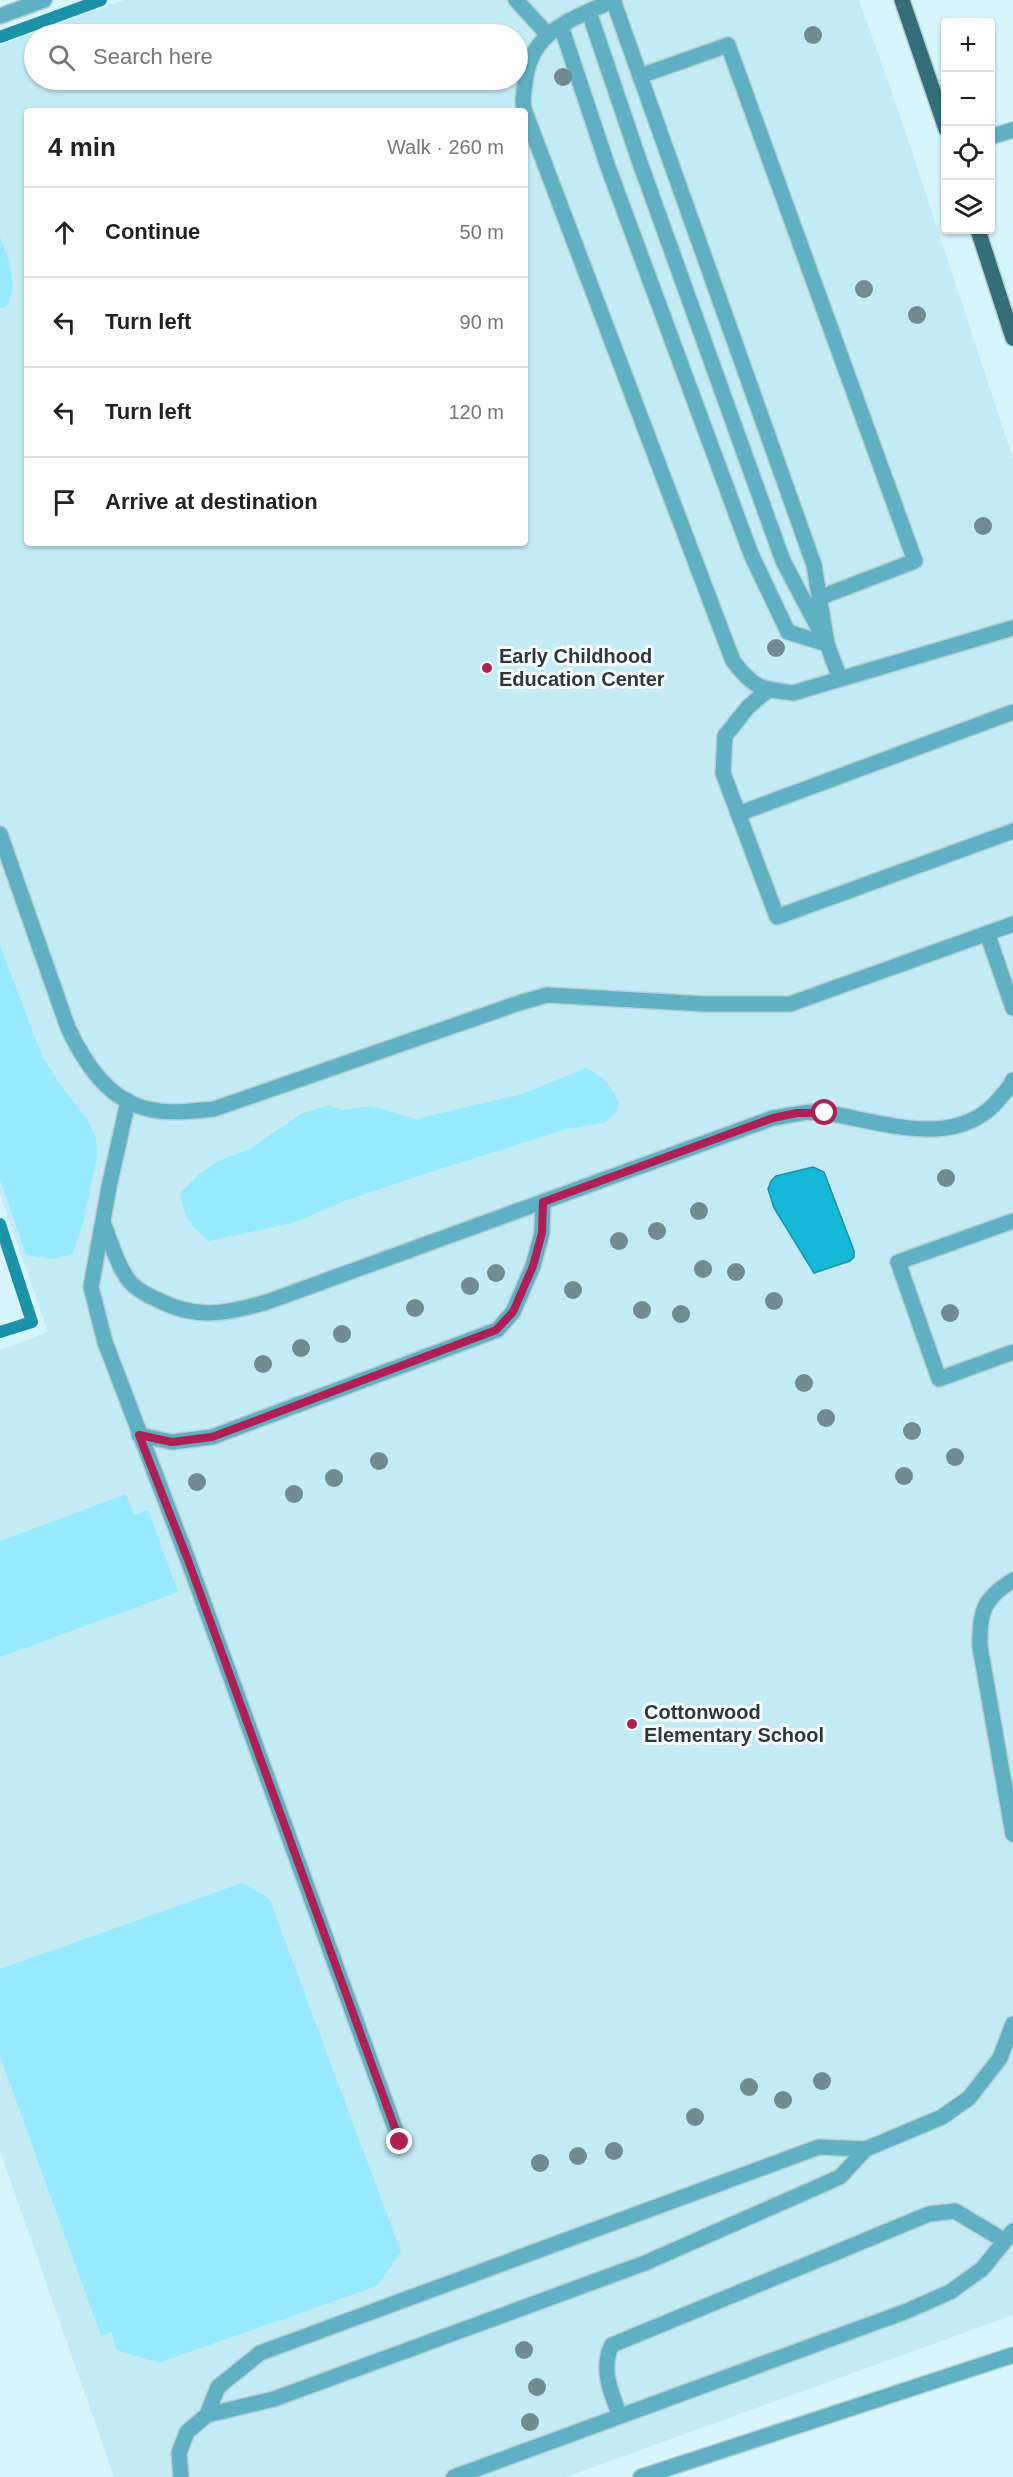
<!DOCTYPE html>
<meta charset="utf-8">
<style>
body{margin:0;font-family:Arial,sans-serif;background:#f2f2f2;color:#222}
.controls{position:absolute;right:18px;top:18px;display:grid;overflow:hidden;border-radius:6px;box-shadow:0 2px 4px #0004}
.controls button{width:54px;height:54px;display:grid;place-items:center;padding:0;border:0;border-bottom:2px solid #e0e0e0;background:#fff;color:#222;font:30px sans-serif}
.stop{position:absolute;width:18px;height:18px;margin:-14px;border:4px solid #ae1f55;border-radius:50%;background:#fff}
.stop.end{background:#ae1f55;border-color:#fff;box-shadow:0 2px 6px #0008}
.list{margin:0;padding:0;list-style:none}
h2{display:flex;justify-content:space-between;align-items:center;height:78px;margin:0;padding:0 24px;font-size:26px}
h2 small{font-size:20px;font-weight:400;color:#767676}
.list li{display:grid;grid-template-columns:39px 1fr auto;gap:18px;align-items:center;box-sizing:border-box;height:90px;padding:0 24px;border-top:2px solid #e0e0e0}
.list b{display:block;font-size:22px;white-space:nowrap}
.list em{font-size:20px;font-style:normal;color:#767676}
.icon{flex:none;width:33px;height:33px;fill:none;stroke:currentColor;stroke-width:2;stroke-linecap:round;stroke-linejoin:round}
.map{position:relative;flex:none;width:1013px;height:2477px;overflow:hidden}
.search{position:absolute;background:#fff;box-shadow:0 2px 4px #0004;left:24px;top:24px;width:504px;height:66px;display:flex;align-items:center;gap:15px;box-sizing:border-box;padding:0 21px;border-radius:33px;color:#767676;font-size:22px}
.panel{position:absolute;background:#fff;box-shadow:0 2px 4px #0004;left:24px;top:108px;width:504px;height:438px;border-radius:6px}
.map>svg:first-child{display:block}
.built{fill:#c3ebf6;fill-rule:evenodd}
.green{fill:#97e9fd}
.water{fill:#15b8d6;stroke:#1c92a8;stroke-width:1.5}
.lines{fill:none;stroke-linecap:round;stroke-linejoin:round}
.stream{stroke:#1c92a8;stroke-width:12}
.minor-casing{stroke:#b4cfd6;stroke-width:18}
.major-casing{stroke:#b4cfd6;stroke-width:18}
.minor{stroke:#60b0c3;stroke-width:15}
.major{stroke:#356e7b;stroke-width:15}
.tree{fill:#708b92}
.route{stroke:#ae1f55;stroke-width:8}
.poi-dot{fill:#ae1f55;stroke:#f7fdff;stroke-width:2}
.labels{text-anchor:middle;stroke-width:6;stroke-linejoin:round;paint-order:stroke}
.poi-label{font-size:20px;font-weight:bold;fill:#2c383b;stroke:#f7fdff;text-anchor:start}
</style>
<div class="map">
<svg width="1013" height="2477" viewBox="0 0 1013 2477">
<rect width="100%" height="100%" fill="#d6f5fd"/>
<path class="built" d="M 124,0 L 859,0 L 903,124 L 1013,459 L 1013,2315 L 566,2477 L 114,2477 L 0,2151 L 0,1350 L 48,1332 L 0,1194 L 0,45 ZM 34,34 L 518,34 L 518,80 L 34,80 ZM 27,111 L 525,111 L 525,543 L 27,543 Z"/>
<g class="green">
<path d="M 0,237 C 8,258 20,286 6,307 L 0,308 Z"/>
<path d="M 0,945 L 42,1056 L 61,1086 L 87,1119 L 96,1137 L 97,1156 L 84,1219 L 73,1254 L 52,1259 L 26,1255 L 0,1179 Z"/>
<path d="M 586,1068 C 605,1077 611,1086 619,1104 L 616,1112 L 604,1123 L 567,1129 L 421,1175 L 344,1201 L 296,1222 L 209,1241 C 191,1227 182,1216 181,1192 L 198,1175 L 218,1161 L 250,1149 L 301,1114 L 329,1105 L 342,1110 L 371,1106 L 416,1119 L 522,1094 Z"/>
<path d="M 126,1494 L 134,1515 L 148,1510 L 178,1592 L 0,1657 L 0,1541 Z"/>
<path d="M 242,1883 L 269,1898 L 401,2252 L 377,2286 L 158,2363 L 117,2350 L 111,2332 L 101,2336 L 0,2056 L 0,1969 Z"/>
</g>
<path class="water" d="M 813,1167 L 824,1172 L 854,1251 L 854,1257 L 850,1261 L 814,1273 L 774,1208 L 768,1189 L 771,1181 L 776,1176 Z"/>
<g class="lines">
<g class="stream">
<path d="M 0,37 L 101,0"/>
<path d="M 0,1224 L 32,1322 L 0,1332"/>
</g>
<defs>
<g id="minor">
<path d="M 516,0 L 548,35"/>
<path d="M 613,0 L 814,565 L 827,644 L 840,679"/>
<path d="M 589,12 L 639,160 L 783,561 L 822,635"/>
<path d="M 0,16 L 44,0"/>
<path d="M 561,26 L 608,167 L 751,554 L 788,632 L 827,644"/>
<path d="M 640,76 L 728,45 L 915,561 L 821,597"/>
<path d="M 525,111 C 521,102 524,93 525,83 C 530,30 572,20 614,0"/>
<path d="M 525,112 L 733,661 C 754,688 760,689 793,693 L 1013,628"/>
<path d="M 990,137 L 1013,130"/>
<path d="M 768,690 L 748,707 L 725,736 L 723,773 L 777,917 L 1013,831"/>
<path d="M 738,814 L 1013,712"/>
<path d="M 0,834 L 68,1028 C 84,1062 108,1100 148,1109 C 169,1114 193,1111 214,1109 L 519,1003 L 547,995 L 706,1004 L 790,1004 L 1013,924"/>
<path d="M 987,933 L 1013,1008"/>
<path d="M 128,1101 L 109,1187 L 91,1287 L 105,1342 L 188,1560 L 400,2142"/>
<path d="M 1013,1221 L 898,1262 L 939,1379 L 1013,1352"/>
<path d="M 103,1222 C 109,1238 115,1258 124,1273 C 130,1285 144,1294 156,1299 C 196,1320 226,1314 267,1302 L 773,1118 C 791,1115 809,1110 827,1113 C 883,1122 958,1151 1000,1098 C 1005,1092 1010,1087 1013,1080"/>
<path d="M 139,1435 L 172,1442 L 212,1437 L 497,1330 L 513,1312 L 533,1266 L 542,1233 L 543,1202"/>
<path d="M 1013,1580 C 983,1599 979,1612 980,1647 L 1013,1834"/>
<path d="M 207,2415 L 274,2399 L 645,2263 L 840,2177 L 866,2149 L 942,2117 L 969,2098 L 1000,2058 L 1013,2024"/>
<path d="M 620,2416 C 611,2393 600,2368 612,2345 L 929,2214 L 955,2211 L 1005,2241"/>
<path d="M 181,2477 L 179,2453 L 187,2432 L 207,2415 L 218,2387 L 260,2353 L 819,2147 L 866,2149"/>
<path d="M 454,2477 L 907,2311 L 950,2292 L 982,2269 L 1013,2231"/>
<path d="M 641,2477 L 1013,2355"/>
</g>
<g id="major">
<path d="M 902,0 L 946,129"/>
<path d="M 978,230 L 1013,338"/>
</g>
</defs>
<use href="#minor" class="minor-casing"/>
<use href="#major" class="major-casing"/>
<use href="#minor" class="minor"/>
<use href="#major" class="major"/>
</g>
<g class="tree">
<circle cx="813" cy="35" r="9"/>
<circle cx="563" cy="77" r="9"/>
<circle cx="864" cy="289" r="9"/>
<circle cx="917" cy="315" r="9"/>
<circle cx="983" cy="526" r="9"/>
<circle cx="776" cy="648" r="9"/>
<circle cx="946" cy="1178" r="9"/>
<circle cx="699" cy="1211" r="9"/>
<circle cx="657" cy="1231" r="9"/>
<circle cx="619" cy="1241" r="9"/>
<circle cx="703" cy="1269" r="9"/>
<circle cx="736" cy="1272" r="9"/>
<circle cx="496" cy="1273" r="9"/>
<circle cx="470" cy="1286" r="9"/>
<circle cx="573" cy="1290" r="9"/>
<circle cx="774" cy="1301" r="9"/>
<circle cx="415" cy="1308" r="9"/>
<circle cx="642" cy="1310" r="9"/>
<circle cx="950" cy="1313" r="9"/>
<circle cx="681" cy="1314" r="9"/>
<circle cx="342" cy="1334" r="9"/>
<circle cx="301" cy="1348" r="9"/>
<circle cx="263" cy="1364" r="9"/>
<circle cx="804" cy="1383" r="9"/>
<circle cx="826" cy="1418" r="9"/>
<circle cx="912" cy="1431" r="9"/>
<circle cx="955" cy="1457" r="9"/>
<circle cx="379" cy="1461" r="9"/>
<circle cx="904" cy="1476" r="9"/>
<circle cx="334" cy="1478" r="9"/>
<circle cx="197" cy="1482" r="9"/>
<circle cx="294" cy="1494" r="9"/>
<circle cx="822" cy="2081" r="9"/>
<circle cx="749" cy="2087" r="9"/>
<circle cx="783" cy="2100" r="9"/>
<circle cx="695" cy="2117" r="9"/>
<circle cx="614" cy="2151" r="9"/>
<circle cx="578" cy="2156" r="9"/>
<circle cx="540" cy="2163" r="9"/>
<circle cx="524" cy="2350" r="9"/>
<circle cx="537" cy="2387" r="9"/>
<circle cx="530" cy="2422" r="9"/>
</g>
<g class="lines">
<path class="route" d="M 400,2142 L 188,1560 L 139,1435 L 172,1442 L 212,1437 L 496,1330 L 513,1312 L 533,1266 L 542,1233 L 543,1202 L 773,1118 L 797,1113 L 825,1113"/>
</g>
<g class="poi-dot">
<circle cx="487" cy="668" r="6"/>
<circle cx="632" cy="1724" r="6"/>
</g>
<g class="labels">
<g class="poi-label">
<text x="499" y="663">Early Childhood<tspan x="499" dy="23">Education Center</tspan></text>
<text x="644" y="1719">Cottonwood<tspan x="644" dy="23">Elementary School</tspan></text>
</g>
</g>
</svg>
<div class="controls">
<button>+</button>
<button>−</button>
<button><svg class="icon" aria-label="locate" viewBox="0 0 24 24"><circle cx="12" cy="12" r="6"/><path d="M12 2v4M12 18v4M2 12h4M18 12h4"/></svg></button>
<button><svg class="icon" aria-label="layers" viewBox="0 0 24 24"><path d="M12 4l9 5-9 5-9-5zM3 14l9 5 9-5"/></svg></button>
</div>
<div class="stop" style="left:825px;top:1113px"></div>
<div class="stop end" style="left:400px;top:2142px"></div>
<div class="search"><svg class="icon" aria-label="search" viewBox="0 0 24 24"><circle cx="10" cy="10" r="6"/><path d="M15 15l6 6"/></svg>Search here</div>
<section class="panel">
<h2>4 min<small>Walk · 260 m</small></h2>
<ul class="list">
<li><svg class="icon" aria-label="ahead" viewBox="0 0 24 24"><path d="M12 20V5M6 11l6-6 6 6"/></svg><div><b>Continue</b></div><em>50 m</em></li>
<li><svg class="icon" aria-label="left" viewBox="0 0 24 24"><path d="M17 20v-9H6M10 6l-5 5 5 5"/></svg><div><b>Turn left</b></div><em>90 m</em></li>
<li><svg class="icon" aria-label="left" viewBox="0 0 24 24"><path d="M17 20v-9H6M10 6l-5 5 5 5"/></svg><div><b>Turn left</b></div><em>120 m</em></li>
<li><svg class="icon" aria-label="arrive" viewBox="0 0 24 24"><path d="M6 21V4h12l-3 4 3 4H6"/></svg><div><b>Arrive at destination</b></div></li>
</ul>
</section>
</div>
